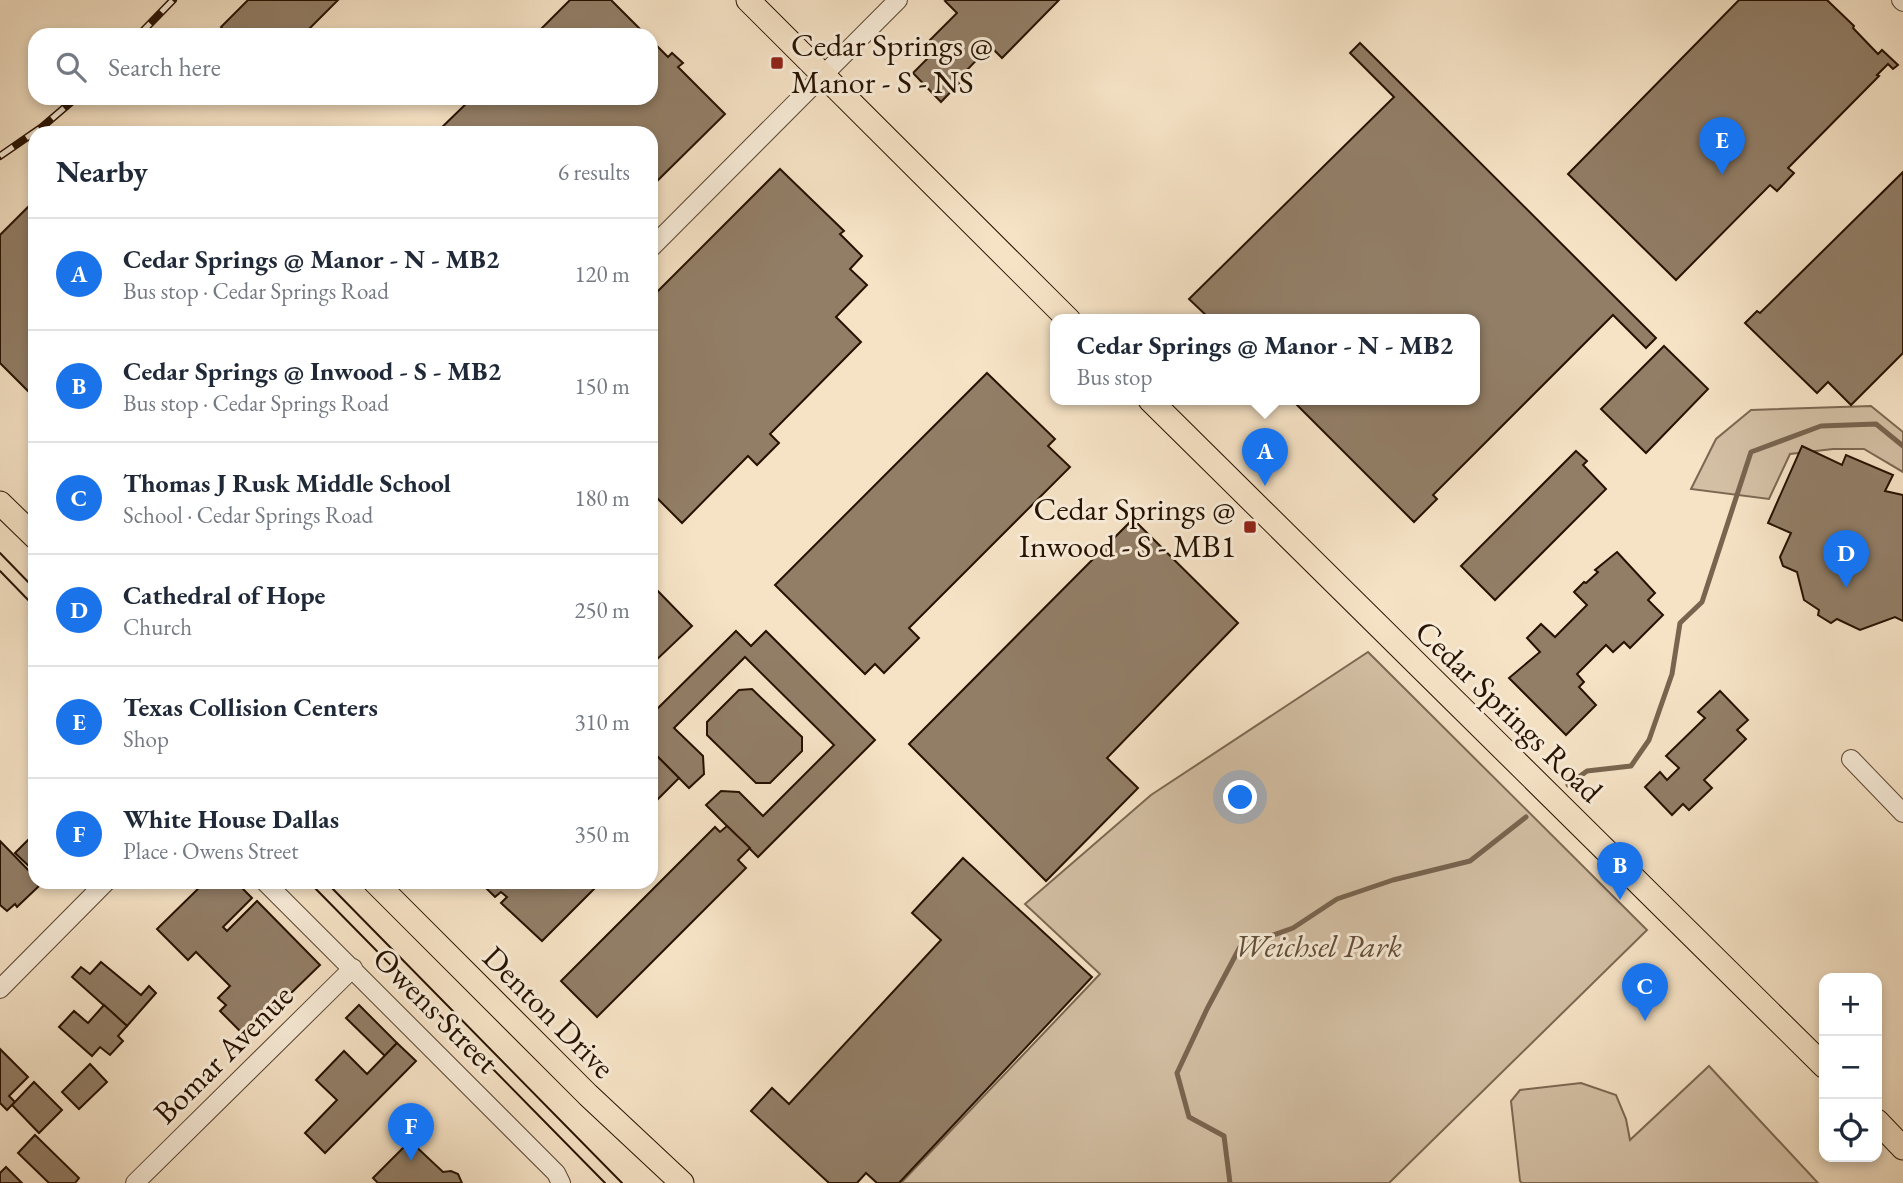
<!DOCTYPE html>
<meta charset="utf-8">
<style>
body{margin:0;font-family:"EB Garamond",serif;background:#f2f2f3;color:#1f2937}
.controls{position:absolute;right:21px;bottom:21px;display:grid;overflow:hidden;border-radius:14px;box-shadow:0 4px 10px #0003}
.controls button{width:63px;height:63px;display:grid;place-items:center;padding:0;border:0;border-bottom:2px solid #e0e1e3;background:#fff;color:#1f2937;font:35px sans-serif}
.you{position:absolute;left:1241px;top:798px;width:24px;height:24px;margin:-18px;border:5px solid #fff;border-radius:50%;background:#1a73e8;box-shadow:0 0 0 10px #1a73e833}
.badge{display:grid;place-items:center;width:46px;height:46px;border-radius:50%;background:#1a73e8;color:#fff;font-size:23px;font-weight:700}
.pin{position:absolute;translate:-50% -58px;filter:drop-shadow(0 2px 4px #0008)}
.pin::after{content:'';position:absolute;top:37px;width:24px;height:21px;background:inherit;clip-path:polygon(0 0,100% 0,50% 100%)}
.popup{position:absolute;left:1050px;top:314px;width:430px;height:91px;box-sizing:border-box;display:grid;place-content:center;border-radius:14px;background:#fff;filter:drop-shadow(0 2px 5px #0005);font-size:23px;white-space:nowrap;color:#747a83}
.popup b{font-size:26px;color:#1f2937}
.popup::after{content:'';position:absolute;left:50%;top:100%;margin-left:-14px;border:14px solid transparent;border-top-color:#fff}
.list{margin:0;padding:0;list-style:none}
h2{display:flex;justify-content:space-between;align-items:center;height:91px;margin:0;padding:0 28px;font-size:30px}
h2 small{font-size:23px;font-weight:400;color:#747a83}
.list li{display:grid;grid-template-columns:46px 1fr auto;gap:21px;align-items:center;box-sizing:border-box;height:112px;padding:0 28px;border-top:2px solid #e0e1e3}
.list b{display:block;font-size:26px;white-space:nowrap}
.list p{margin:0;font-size:23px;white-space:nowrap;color:#747a83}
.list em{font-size:23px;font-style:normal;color:#747a83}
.icon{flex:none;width:38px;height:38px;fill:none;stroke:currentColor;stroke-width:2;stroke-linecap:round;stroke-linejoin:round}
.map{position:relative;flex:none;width:1903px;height:1183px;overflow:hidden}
.search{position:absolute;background:#fff;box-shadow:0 4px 10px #0003;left:28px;top:28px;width:630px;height:77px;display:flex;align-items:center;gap:18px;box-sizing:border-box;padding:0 24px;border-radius:21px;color:#747a83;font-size:26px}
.panel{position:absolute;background:#fff;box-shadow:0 4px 10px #0003;left:28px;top:126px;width:630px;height:763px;border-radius:21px}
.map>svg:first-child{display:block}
.green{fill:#d3bfa4;stroke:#7c6852;stroke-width:2}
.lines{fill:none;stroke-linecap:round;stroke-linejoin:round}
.stream{stroke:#78644f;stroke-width:5}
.building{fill:#927e67;stroke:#261100;stroke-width:2}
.minor-casing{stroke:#5a4632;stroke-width:20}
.major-casing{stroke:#261100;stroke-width:25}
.minor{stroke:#f9edda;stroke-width:18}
.major{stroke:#f6e3c6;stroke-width:23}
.tram{stroke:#261100;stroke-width:2}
.rail-casing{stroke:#261100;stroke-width:8}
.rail{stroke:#f9edda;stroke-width:5;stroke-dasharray:16;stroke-linecap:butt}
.poi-dot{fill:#8f2418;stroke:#f9edda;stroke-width:2.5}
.labels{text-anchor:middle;stroke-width:6;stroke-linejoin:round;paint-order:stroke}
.poi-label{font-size:32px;fill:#261100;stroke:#f9edda;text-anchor:start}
.street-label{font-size:32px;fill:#261100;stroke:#f9edda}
.park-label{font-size:32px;font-style:italic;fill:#634e39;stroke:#f9edda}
</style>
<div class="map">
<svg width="1903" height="1183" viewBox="0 0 1903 1183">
<rect width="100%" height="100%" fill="#f6e3c6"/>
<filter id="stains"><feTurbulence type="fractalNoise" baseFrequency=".00286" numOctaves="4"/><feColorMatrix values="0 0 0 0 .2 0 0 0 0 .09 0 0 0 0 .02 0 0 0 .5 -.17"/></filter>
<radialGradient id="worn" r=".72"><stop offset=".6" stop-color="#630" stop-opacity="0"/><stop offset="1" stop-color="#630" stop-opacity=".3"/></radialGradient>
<g class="green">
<path d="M 1871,406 L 1903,432 L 1903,472 L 1864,449 L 1833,449 L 1790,454 L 1769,499 L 1691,489 L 1716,439 L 1751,410 Z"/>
<path d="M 1368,652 L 1647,930 L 1389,1183 L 901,1183 L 1100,974 L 1025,904 L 1151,795 Z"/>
<path d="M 1709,1066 L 1818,1183 L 1522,1183 L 1520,1181 L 1511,1101 L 1520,1090 L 1581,1083 L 1616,1095 L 1626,1119 L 1630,1140 Z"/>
</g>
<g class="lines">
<g class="stream">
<path d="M 1568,785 L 1587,771 L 1631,766 L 1649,740 L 1672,674 L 1680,623 L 1702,602 L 1751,452 L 1821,426 L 1876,424 L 1903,446"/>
<path d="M 1230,1183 L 1224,1136 L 1189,1117 L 1177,1073 L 1207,1009 L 1240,947 L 1293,928 L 1337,899 L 1393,880 L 1470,861 L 1526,817"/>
</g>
</g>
<g class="building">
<path d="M 248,0 L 338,0 L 303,35 L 229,35 L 221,27 Z"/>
<path d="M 570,0 L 611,0 L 646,35 L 535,35 Z"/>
<path d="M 947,0 L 1059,0 L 1002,58 L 990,46 L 964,73 L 966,76 L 941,102 L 913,73 L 938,48 L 930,40 L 957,13 L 945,1 Z"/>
<path d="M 1739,0 L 1827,0 L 1854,26 L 1853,28 L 1878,54 L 1882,50 L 1898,65 L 1893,69 L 1888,64 L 1877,75 L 1879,76 L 1788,168 L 1794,173 L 1777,191 L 1770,185 L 1676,280 L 1568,174 Z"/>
<path d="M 651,40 L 668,57 L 672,53 L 683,63 L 678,67 L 725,114 L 651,187 L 651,133 L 436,133 L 472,98 L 651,98 Z"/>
<path d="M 1360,43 L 1656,338 L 1646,348 L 1613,315 L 1433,495 L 1437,499 L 1414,522 L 1292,400 L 1475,400 L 1475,320 L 1211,320 L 1189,299 L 1394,97 L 1350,53 Z"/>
<path d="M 780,169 L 844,231 L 840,234 L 862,256 L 850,269 L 867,285 L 836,317 L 861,342 L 770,434 L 779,443 L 757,465 L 748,456 L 682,523 L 651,492 L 651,298 Z"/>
<path d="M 1903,172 L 1903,353 L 1851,405 L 1828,382 L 1817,393 L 1745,323 L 1757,311 L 1760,313 Z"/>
<path d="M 35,200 L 35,398 L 0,363 L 0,235 Z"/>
<path d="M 1664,346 L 1708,389 L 1646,453 L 1601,409 Z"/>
<path d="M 987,373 L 1055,439 L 1048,446 L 1070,467 L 909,628 L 919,638 L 884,673 L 875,664 L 865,674 L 775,585 Z"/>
<path d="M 1802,446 L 1842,465 L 1846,455 L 1893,475 L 1885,491 L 1903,495 L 1903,621 L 1895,617 L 1860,630 L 1837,619 L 1831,623 L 1818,615 L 1819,610 L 1804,600 L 1797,572 L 1783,566 L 1780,557 L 1791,533 L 1768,523 Z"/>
<path d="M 1576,451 L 1587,461 L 1583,465 L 1606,489 L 1495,600 L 1461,566 Z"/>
<path d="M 1133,519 L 1238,623 L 1107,758 L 1138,788 L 1046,881 L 909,744 Z"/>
<path d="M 1617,552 L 1655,593 L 1648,600 L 1663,615 L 1630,648 L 1624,642 L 1613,652 L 1606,645 L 1577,674 L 1584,682 L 1579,687 L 1596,705 L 1566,735 L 1509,678 L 1540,652 L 1527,638 L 1541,624 L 1555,637 L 1587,605 L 1574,592 L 1584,582 L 1586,583 L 1598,572 L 1595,570 Z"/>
<path d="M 651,584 L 692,626 L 651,665 Z"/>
<path d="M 736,631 L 751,646 L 766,631 L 875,740 L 758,857 L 706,805 L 721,791 L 739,792 L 763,816 L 834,745 L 745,657 L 674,728 L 703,756 L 704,774 L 689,788 L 651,750 L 651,715 Z"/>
<path d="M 752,689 L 802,737 L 802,751 L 770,783 L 756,783 L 707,735 L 707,722 L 739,690 Z"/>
<path d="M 1720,691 L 1748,720 L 1737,730 L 1746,739 L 1704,780 L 1712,788 L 1689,810 L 1683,804 L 1672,815 L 1645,787 L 1660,772 L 1667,780 L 1679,768 L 1666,756 L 1705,718 L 1698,712 Z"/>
<path d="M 651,750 L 679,778 L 651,806 Z"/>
<path d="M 727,826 L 750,848 L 738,860 L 746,868 L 597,1017 L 561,981 L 715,827 L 720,832 Z"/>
<path d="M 35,833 L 35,870 L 34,871 L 15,853 Z"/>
<path d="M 0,841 L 35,877 L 35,882 L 39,886 L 17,907 L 15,904 L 7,911 L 0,905 Z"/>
<path d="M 963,858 L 1092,977 L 899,1183 L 877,1183 L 866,1173 L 857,1183 L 829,1183 L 751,1111 L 772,1088 L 789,1104 L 941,940 L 912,913 Z"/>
<path d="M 205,882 L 236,882 L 252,898 L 223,927 L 227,931 L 257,901 L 320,965 L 246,1037 L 220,1011 L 226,1005 L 218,998 L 230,986 L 196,952 L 188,960 L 157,929 Z"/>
<path d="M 492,882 L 587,882 L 594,889 L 542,941 L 501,903 L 507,897 L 501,892 L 495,897 L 486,888 Z"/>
<path d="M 101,962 L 141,995 L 149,986 L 156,993 L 127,1026 L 72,977 L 81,967 L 90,974 Z"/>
<path d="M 104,1005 L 127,1026 L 118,1036 L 123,1041 L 110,1055 L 100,1047 L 92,1056 L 59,1027 L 74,1011 L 88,1023 Z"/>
<path d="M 359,1005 L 397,1043 L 385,1056 L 346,1018 Z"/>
<path d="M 397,1043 L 416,1061 L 325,1153 L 305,1133 L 337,1100 L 316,1080 L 344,1051 L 367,1074 Z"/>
<path d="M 0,1049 L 28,1077 L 9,1096 L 15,1102 L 7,1110 L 0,1103 Z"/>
<path d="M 90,1064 L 107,1082 L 79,1109 L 62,1092 Z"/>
<path d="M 34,1082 L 62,1110 L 39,1133 L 12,1105 Z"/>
<path d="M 35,1135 L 79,1178 L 75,1183 L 49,1183 L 18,1153 Z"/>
<path d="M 410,1141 L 443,1172 L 451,1171 L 458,1174 L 462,1183 L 378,1183 L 373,1178 Z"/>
<path d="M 6,1167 L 22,1183 L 0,1183 L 0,1173 Z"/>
</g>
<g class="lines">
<defs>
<g id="minor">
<path d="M 1901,0 L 1903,2"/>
<path d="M 651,248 L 898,0"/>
<path d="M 1851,759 L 1903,813"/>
<path d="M 265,882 L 556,1173 L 561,1183"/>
<path d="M 0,989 L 106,882"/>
<path d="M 135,1183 L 353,968"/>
</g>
<g id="major">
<path d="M 748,0 L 1069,320"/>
<path d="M 1150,400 L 1824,1066"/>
<path d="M 0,503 L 35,537"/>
<path d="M 375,882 L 588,1095 L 682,1183"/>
<path d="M 1877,1121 L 1903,1148"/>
</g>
</defs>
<use href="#minor" class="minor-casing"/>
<use href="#major" class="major-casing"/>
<use href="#minor" class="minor"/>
<use href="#major" class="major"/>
<g class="tram">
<path d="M 0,553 L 35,589"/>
<path d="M 0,571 L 35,607"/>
<path d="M 309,882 L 605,1183"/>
<path d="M 326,882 L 622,1183"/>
</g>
<defs>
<g id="rail">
<path d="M 139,35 L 173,0"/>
<path d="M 0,156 L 42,127 L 76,98"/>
</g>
</defs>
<use href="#rail" class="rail-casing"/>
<use href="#rail" class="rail"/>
</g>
<g class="poi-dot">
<rect x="770" y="56" width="14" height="14" rx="3.5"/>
<rect x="1243" y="520" width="14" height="14" rx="3.5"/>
</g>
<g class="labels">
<g class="poi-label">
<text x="791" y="56">Cedar Springs @<tspan x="791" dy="37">Manor - S - NS</tspan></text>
<text x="1236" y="520" text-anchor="end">Cedar Springs @<tspan x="1236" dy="37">Inwood - S - MB1</tspan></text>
</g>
<g class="street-label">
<text transform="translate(1509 711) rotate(44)" y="11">Cedar Springs Road</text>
<text transform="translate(436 1010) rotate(45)" y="11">Owens Street</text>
<text transform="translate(549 1012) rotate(45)" y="11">Denton Drive</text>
<text transform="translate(223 1054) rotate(-45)" y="11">Bomar Avenue</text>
</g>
<g class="park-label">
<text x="1318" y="957">Weichsel Park</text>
</g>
</g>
<rect width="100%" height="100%" filter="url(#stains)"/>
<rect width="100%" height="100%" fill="url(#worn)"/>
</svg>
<div class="controls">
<button>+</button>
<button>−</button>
<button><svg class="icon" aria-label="locate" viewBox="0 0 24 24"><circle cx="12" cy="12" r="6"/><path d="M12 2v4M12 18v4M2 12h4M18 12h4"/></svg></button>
</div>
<div class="you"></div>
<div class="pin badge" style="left:1265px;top:486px">A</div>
<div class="popup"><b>Cedar Springs @ Manor - N - MB2</b>Bus stop</div>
<div class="pin badge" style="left:1620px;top:900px">B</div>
<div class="pin badge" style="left:1645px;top:1021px">C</div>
<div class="pin badge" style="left:1846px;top:588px">D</div>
<div class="pin badge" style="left:1722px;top:175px">E</div>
<div class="pin badge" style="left:411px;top:1161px">F</div>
<div class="search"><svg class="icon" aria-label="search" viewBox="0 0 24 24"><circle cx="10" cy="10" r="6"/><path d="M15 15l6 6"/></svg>Search here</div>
<section class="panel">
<h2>Nearby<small>6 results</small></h2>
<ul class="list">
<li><span class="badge">A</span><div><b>Cedar Springs @ Manor - N - MB2</b><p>Bus stop · Cedar Springs Road</p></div><em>120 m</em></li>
<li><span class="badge">B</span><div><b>Cedar Springs @ Inwood - S - MB2</b><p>Bus stop · Cedar Springs Road</p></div><em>150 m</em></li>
<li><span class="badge">C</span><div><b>Thomas J Rusk Middle School</b><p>School · Cedar Springs Road</p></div><em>180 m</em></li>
<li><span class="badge">D</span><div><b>Cathedral of Hope</b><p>Church</p></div><em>250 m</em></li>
<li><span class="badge">E</span><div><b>Texas Collision Centers</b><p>Shop</p></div><em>310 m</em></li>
<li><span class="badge">F</span><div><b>White House Dallas</b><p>Place · Owens Street</p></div><em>350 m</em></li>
</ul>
</section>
</div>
